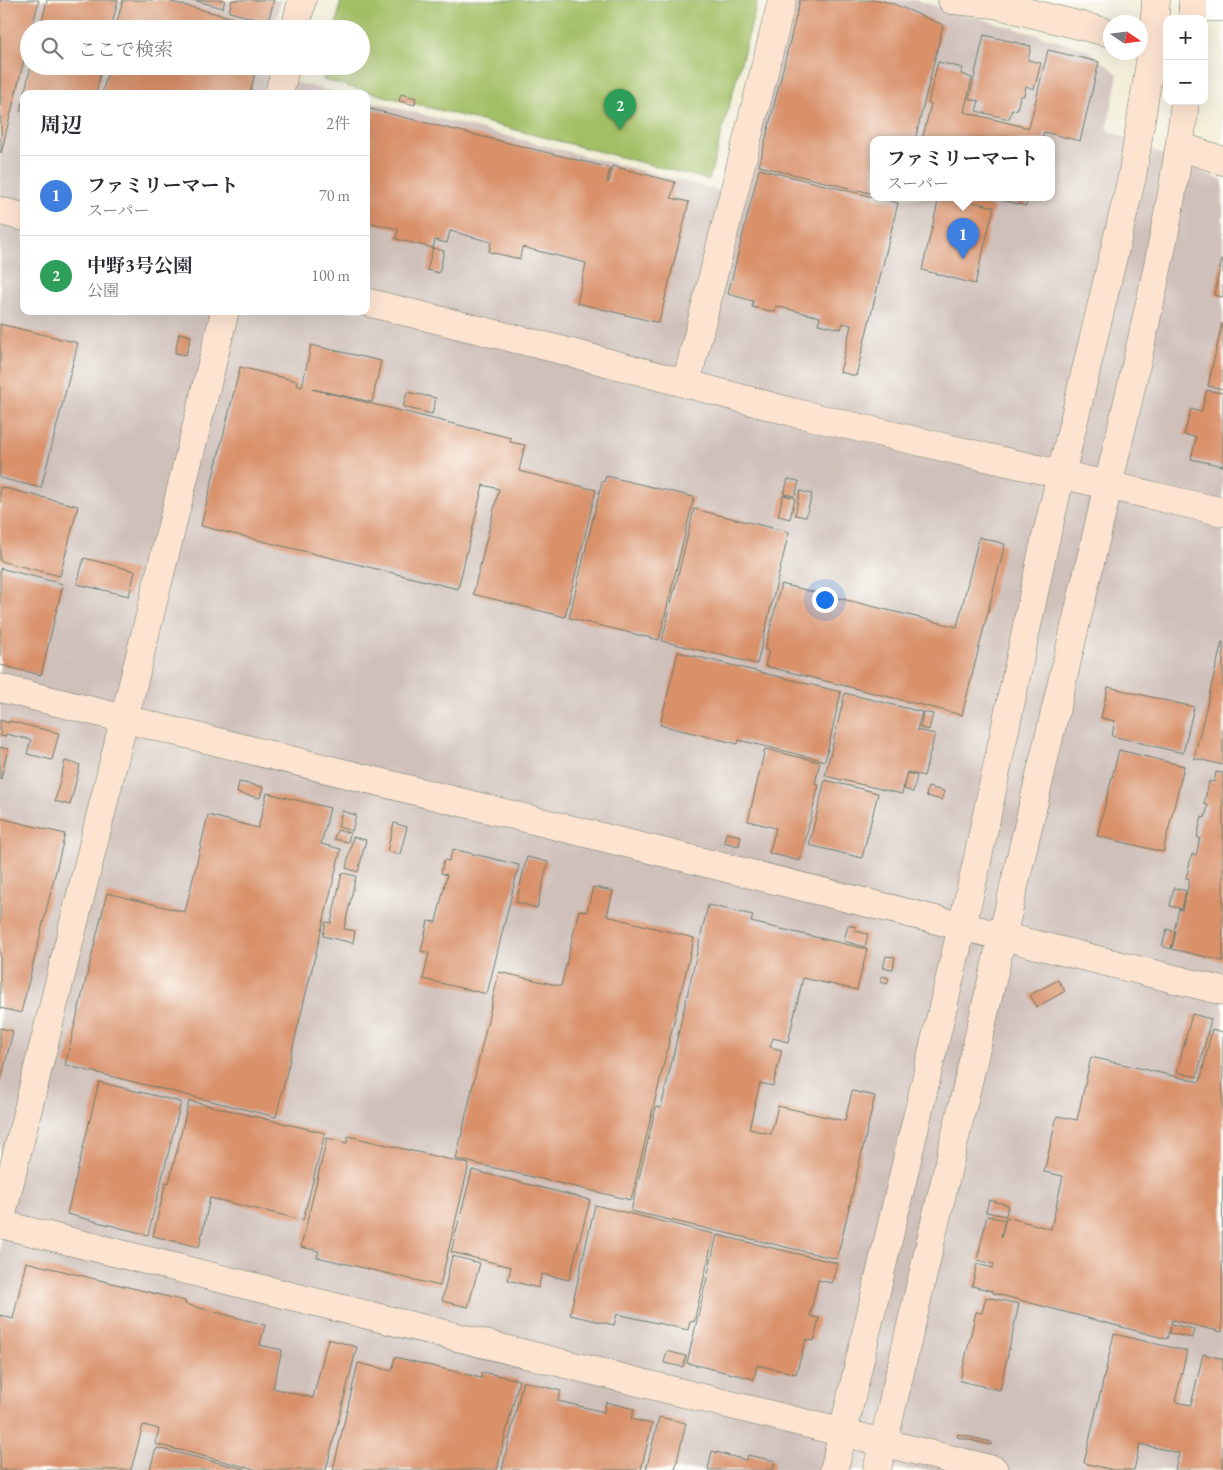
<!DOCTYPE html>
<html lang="ja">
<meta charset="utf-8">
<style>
body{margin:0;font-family:"EB Garamond","Noto Serif JP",serif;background:#f7f7f7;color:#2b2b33}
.controls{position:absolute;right:15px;top:15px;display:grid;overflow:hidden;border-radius:10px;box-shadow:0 5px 20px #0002}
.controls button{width:45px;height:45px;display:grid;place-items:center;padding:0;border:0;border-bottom:1px solid #e1e1e2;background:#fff;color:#2b2b33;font:25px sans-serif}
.compass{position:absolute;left:1103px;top:15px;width:45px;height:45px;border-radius:50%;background:#fff;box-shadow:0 5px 20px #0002;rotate:103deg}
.you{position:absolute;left:824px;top:599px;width:18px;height:18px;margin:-12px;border:4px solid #fff;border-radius:50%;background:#1a73e8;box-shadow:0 0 0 8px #1a73e833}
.badge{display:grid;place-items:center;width:32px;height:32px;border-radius:50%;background:#c8321e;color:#fff;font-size:16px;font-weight:700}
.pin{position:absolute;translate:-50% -41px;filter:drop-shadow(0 1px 2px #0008)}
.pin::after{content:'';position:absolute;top:26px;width:18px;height:15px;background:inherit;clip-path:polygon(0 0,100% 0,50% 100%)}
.popup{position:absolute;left:870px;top:136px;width:185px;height:65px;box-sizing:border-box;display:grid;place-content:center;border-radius:10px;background:#fff;filter:drop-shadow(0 1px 4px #0005);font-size:16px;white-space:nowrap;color:#7c7c81}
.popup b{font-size:19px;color:#2b2b33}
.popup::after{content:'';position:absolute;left:50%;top:100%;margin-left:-10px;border:10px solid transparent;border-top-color:#fff}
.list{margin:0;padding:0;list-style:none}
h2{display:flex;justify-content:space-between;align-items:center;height:65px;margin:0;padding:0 20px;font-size:21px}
h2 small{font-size:16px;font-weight:400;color:#7c7c81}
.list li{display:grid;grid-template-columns:32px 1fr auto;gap:15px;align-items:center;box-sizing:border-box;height:80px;padding:0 20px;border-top:1px solid #e1e1e2}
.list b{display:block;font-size:19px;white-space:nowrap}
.list p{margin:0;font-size:16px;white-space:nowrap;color:#7c7c81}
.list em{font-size:16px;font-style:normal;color:#7c7c81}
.icon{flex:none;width:28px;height:28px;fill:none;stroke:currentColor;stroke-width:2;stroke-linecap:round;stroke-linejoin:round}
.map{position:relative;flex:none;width:1223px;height:1470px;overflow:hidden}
.search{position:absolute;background:#fff;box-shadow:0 5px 20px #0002;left:20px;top:20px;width:350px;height:55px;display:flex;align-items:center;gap:12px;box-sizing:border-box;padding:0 18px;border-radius:28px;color:#7c7c81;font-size:19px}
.panel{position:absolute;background:#fff;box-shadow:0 5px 20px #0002;left:20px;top:90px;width:350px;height:225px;border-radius:10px}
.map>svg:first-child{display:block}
.industrial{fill:#cfc0ba;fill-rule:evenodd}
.green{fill:#a3bf66;stroke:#617e4d}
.building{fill:#d9916a}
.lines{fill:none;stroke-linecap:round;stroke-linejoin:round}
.street-casing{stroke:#697b6d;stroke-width:29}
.secondary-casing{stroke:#697b6d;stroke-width:29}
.street{stroke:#fff;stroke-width:28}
.secondary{stroke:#fde4d1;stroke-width:28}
</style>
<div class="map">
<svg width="1223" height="1470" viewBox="0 0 1223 1470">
<rect width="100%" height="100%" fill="#fdfcf7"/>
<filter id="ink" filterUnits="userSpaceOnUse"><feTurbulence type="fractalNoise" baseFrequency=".02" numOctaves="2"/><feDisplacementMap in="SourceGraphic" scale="10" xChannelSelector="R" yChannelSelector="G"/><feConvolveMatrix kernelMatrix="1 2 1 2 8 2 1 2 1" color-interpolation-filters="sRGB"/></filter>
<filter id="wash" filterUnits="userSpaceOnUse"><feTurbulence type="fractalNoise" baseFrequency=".0096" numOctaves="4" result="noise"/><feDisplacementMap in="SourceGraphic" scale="20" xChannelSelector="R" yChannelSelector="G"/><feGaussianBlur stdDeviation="1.12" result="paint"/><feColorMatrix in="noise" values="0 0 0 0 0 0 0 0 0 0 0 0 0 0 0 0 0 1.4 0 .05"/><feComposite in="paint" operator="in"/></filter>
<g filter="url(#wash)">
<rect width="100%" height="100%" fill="#f2eed8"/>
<path class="industrial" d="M 0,0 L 281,0 L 274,29 L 29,29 L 29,66 L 265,66 L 264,74 L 342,94 L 24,94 L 24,311 L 366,311 L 366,100 L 733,194 L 787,0 L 915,0 L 1087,49 L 1118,74 L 1107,130 L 1223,181 L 1223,1470 L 0,1470 ZM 874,140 L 1052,140 L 1052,198 L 874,198 Z"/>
<path class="green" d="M 341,0 L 758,0 L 709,180 L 323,80 L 326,66 L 361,66 L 361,29 L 335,29 Z"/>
<g id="blocks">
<g class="building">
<path d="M 0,0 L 39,0 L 32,29 L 29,29 L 29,40 L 1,153 Z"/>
<path d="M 47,0 L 118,0 L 111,29 L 40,29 Z"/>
<path d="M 123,0 L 164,0 L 241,20 L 239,29 L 115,29 Z"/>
<path d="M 193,0 L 225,0 L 223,8 Z"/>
<path d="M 232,0 L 274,0 L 268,22 L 229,12 Z"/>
<path d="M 800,0 L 879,0 L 894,4 L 943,25 L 915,140 L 874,140 L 874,194 L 759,166 Z"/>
<path d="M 242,21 L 257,24 L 256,29 L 240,29 Z"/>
<path d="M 984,35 L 1031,46 L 1028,60 L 1041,63 L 1034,89 L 1026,86 L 1024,96 L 1020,96 L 1017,110 L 1012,109 L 1009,119 L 976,111 L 979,101 L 969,99 Z"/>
<path d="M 1048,50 L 1099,62 L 1080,141 L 1044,132 L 1042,140 L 922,140 L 931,104 L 928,103 L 938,62 L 963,68 L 961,74 L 972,78 L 964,112 L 1029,128 Z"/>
<path d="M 31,66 L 102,66 L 96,94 L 24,94 Z"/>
<path d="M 109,66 L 234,66 L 255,72 L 250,94 L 102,94 Z"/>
<path d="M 401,94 L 416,98 L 415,105 L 399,101 Z"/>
<path d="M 23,99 L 24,99 L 24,112 L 20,111 Z"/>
<path d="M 366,108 L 610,168 L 607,182 L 609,182 L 612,166 L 675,182 L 671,198 L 689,202 L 659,323 L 577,303 L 586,263 L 522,247 L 520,259 L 489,252 L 491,242 L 450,231 L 447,243 L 435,240 L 433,248 L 396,239 L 398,229 L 366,222 Z"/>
<path d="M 759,169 L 898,203 L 856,376 L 840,372 L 851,325 L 843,323 L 841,329 L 818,324 L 820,317 L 776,306 L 775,312 L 752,307 L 753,301 L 728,294 Z"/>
<path d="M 939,198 L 956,198 L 994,207 L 975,284 L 922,270 Z"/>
<path d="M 994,198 L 1028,198 L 1026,206 Z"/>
<path d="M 433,248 L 444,251 L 439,273 L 427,270 Z"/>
<path d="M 1222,259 L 1223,259 L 1223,297 L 1214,295 Z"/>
<path d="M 0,324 L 78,343 L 41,488 L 0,478 Z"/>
<path d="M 1222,324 L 1223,324 L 1223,389 L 1208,386 Z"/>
<path d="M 179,333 L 191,336 L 186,355 L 175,353 Z"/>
<path d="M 311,345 L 381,361 L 372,402 L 312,389 L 511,438 L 510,442 L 525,445 L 519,471 L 596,490 L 565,617 L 473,594 L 499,489 L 483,485 L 458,589 L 201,526 L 240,367 L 297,381 L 296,385 L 302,387 Z"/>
<path d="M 1207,390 L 1223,393 L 1223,466 L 1191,459 L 1196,437 L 1184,435 L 1191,409 L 1201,412 Z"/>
<path d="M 407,392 L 436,398 L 432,414 L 403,407 Z"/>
<path d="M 606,476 L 694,497 L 659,640 L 569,618 L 602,481 L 604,482 Z"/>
<path d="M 788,479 L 799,481 L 795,496 L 784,494 Z"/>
<path d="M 0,487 L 78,506 L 60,576 L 0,561 Z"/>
<path d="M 800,491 L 812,494 L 806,517 L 795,515 Z"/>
<path d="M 783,495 L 795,498 L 790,519 L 778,516 Z"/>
<path d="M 694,509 L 789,532 L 757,664 L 662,641 Z"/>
<path d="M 979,537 L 1005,544 L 962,715 L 765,666 L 769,651 L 765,650 L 781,584 L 957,627 Z"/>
<path d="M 84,558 L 135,571 L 129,596 L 77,584 Z"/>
<path d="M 0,568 L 63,584 L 41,675 L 0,665 Z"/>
<path d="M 1222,642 L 1223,642 L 1223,765 L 1194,758 Z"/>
<path d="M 678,652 L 841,692 L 825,761 L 739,740 L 738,744 L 660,725 Z"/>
<path d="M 1108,687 L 1194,707 L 1183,753 L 1112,736 L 1115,721 L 1101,718 Z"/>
<path d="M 845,693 L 922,712 L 917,730 L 935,734 L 924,776 L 907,772 L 902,794 L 825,776 Z"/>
<path d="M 923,712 L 933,714 L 929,730 L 920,728 Z"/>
<path d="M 0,720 L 9,723 L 9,721 L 59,733 L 52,760 L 27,754 L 31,740 L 6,734 L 5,737 L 0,736 Z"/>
<path d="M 0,747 L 8,749 L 1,779 L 0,779 Z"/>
<path d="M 765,749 L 820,762 L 815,784 L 819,785 L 800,861 L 769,853 L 776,828 L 748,821 Z"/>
<path d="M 1119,750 L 1184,766 L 1163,852 L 1097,836 Z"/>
<path d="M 65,761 L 80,765 L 70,805 L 55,801 Z"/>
<path d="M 1216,772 L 1223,773 L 1223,961 L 1172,949 L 1176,931 L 1174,931 L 1179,909 L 1182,910 L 1190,879 L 1186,878 L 1192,854 L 1196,855 L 1200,838 L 1197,837 L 1202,817 L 1205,818 L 1208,805 L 1204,804 L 1209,781 L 1214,782 Z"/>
<path d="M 908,773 L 917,776 L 913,792 L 904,789 Z"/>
<path d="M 825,780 L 878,793 L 862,858 L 809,845 Z"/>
<path d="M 239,782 L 263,787 L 260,798 L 237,793 Z"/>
<path d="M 928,787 L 944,791 L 942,800 L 926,796 Z"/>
<path d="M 267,793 L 330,808 L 321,844 L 341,849 L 276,1117 L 65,1065 L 107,893 L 185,912 L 208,815 L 258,828 Z"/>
<path d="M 342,811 L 356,815 L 352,831 L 338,827 Z"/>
<path d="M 0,818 L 65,834 L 21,1013 L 0,1008 Z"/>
<path d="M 394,823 L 407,827 L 400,854 L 387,851 Z"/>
<path d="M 337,830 L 350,833 L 348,842 L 334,839 Z"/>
<path d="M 726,833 L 741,836 L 739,846 L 724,842 Z"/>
<path d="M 353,837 L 366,840 L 358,872 L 346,868 Z"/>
<path d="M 453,849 L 519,865 L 487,994 L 423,979 L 429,953 L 421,951 L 428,921 L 436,922 L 447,875 L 441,873 L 444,860 L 449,861 Z"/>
<path d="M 527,857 L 548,862 L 537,908 L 516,902 Z"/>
<path d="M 342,873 L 356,876 L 344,929 L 355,931 L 353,943 L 323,936 L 326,922 L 331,923 Z"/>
<path d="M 593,887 L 613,891 L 607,916 L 694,938 L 631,1200 L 456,1159 L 499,972 L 561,986 L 579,910 L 587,912 Z"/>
<path d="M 1174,888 L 1186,891 L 1182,909 L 1170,906 Z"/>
<path d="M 708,905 L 753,915 L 751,922 L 867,949 L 857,990 L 803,978 L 788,1042 L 773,1038 L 770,1047 L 782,1050 L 773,1086 L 760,1083 L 749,1129 L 771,1134 L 778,1106 L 845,1121 L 852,1091 L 875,1096 L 837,1259 L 631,1211 L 656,1107 L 661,1108 Z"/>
<path d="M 848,925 L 856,927 L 855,931 L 868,934 L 865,947 L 844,941 Z"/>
<path d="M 1167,929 L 1175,932 L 1171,949 L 1162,946 Z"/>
<path d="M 886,956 L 895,957 L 893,969 L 883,968 Z"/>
<path d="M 882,976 L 889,978 L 887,984 L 880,982 Z"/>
<path d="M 1058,980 L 1065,991 L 1037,1007 L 1030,995 Z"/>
<path d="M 1192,1014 L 1211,1019 L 1197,1077 L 1177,1072 Z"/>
<path d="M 0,1028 L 13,1031 L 1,1081 L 0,1081 Z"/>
<path d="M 1212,1029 L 1223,1032 L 1222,1332 L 1172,1320 L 1171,1324 L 1194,1329 L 1192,1338 L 1170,1333 L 1171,1326 L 1167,1339 L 993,1293 L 993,1291 L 972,1286 L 977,1264 L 993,1268 L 994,1264 L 977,1260 L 987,1216 L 1005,1220 L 1001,1238 L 1006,1217 L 1051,1229 L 1063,1176 L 1044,1172 L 1057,1116 L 1077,1120 L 1091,1057 L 1200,1082 Z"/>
<path d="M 99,1082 L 181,1102 L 148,1235 L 67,1214 Z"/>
<path d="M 189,1101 L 325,1133 L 303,1220 L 210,1198 L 199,1247 L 153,1236 L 166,1182 L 169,1183 Z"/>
<path d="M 348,1136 L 469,1164 L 440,1286 L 317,1257 L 319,1251 L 301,1247 L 327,1138 L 347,1143 Z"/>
<path d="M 472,1170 L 590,1200 L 569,1280 L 542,1274 L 538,1288 L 508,1280 L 511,1267 L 451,1252 Z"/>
<path d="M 989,1200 L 1008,1205 L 1006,1216 L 986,1212 Z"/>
<path d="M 595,1205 L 714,1234 L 694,1322 L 690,1321 L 688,1330 L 617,1314 L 614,1325 L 570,1315 Z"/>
<path d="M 717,1235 L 837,1263 L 832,1283 L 818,1280 L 810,1316 L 819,1318 L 814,1341 L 806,1339 L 796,1374 L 757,1365 L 754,1379 L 687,1363 Z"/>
<path d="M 452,1256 L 480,1263 L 468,1307 L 442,1301 Z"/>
<path d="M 26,1262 L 185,1301 L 185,1304 L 265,1325 L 260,1345 L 282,1350 L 273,1388 L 313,1398 L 328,1339 L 357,1347 L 326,1470 L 258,1470 L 155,1444 L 159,1429 L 143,1425 L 131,1470 L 0,1470 L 0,1315 L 13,1319 Z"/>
<path d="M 986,1297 L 1019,1304 L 1000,1390 L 960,1381 L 976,1312 L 982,1313 Z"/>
<path d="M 1114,1334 L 1187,1351 L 1175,1402 L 1191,1405 L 1203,1354 L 1223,1359 L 1223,1470 L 1175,1470 L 1179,1453 L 1140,1444 L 1134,1470 L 1113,1470 L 1084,1463 Z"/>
<path d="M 667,1351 L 686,1356 L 683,1367 L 664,1363 Z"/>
<path d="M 395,1357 L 481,1378 L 482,1372 L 519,1380 L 497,1470 L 333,1470 L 358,1363 L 392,1371 Z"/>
<path d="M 523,1381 L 561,1391 L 558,1401 L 604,1412 L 606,1402 L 634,1409 L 631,1419 L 652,1424 L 641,1470 L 502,1470 Z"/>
<path d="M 659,1417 L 686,1423 L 675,1470 L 646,1470 Z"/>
<path d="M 958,1434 L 992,1442 L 991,1445 L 957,1437 Z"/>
<path d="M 157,1448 L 245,1469 L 245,1470 L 150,1470 L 155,1451 L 156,1451 Z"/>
<path d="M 712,1451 L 746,1460 L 748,1455 L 775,1461 L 773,1470 L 708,1470 Z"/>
</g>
</g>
</g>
<g filter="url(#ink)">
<use href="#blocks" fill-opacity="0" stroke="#697b6d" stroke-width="1"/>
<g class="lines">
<defs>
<path id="street" d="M 1193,7 L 1223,7"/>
<g id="secondary">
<path d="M 952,0 L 994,4 L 1110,33"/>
<path d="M 1193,19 L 1193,0"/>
<path d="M 295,29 L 302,0"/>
<path d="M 279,94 L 286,66"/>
<path d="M 1180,146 L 1223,161"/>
<path d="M 0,211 L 24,217"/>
<path d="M 366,302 L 557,349 L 792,412 L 1223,512"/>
<path d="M 686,384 L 782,0"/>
<path d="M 0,688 L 1223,991"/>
<path d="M 0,1222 L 225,311"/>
<path d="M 0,1224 L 994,1470"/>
<path d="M 834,1470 L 975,871 L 1043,550 L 1132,177 L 1153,43 L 1156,0"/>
<path d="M 877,1470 L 1128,401 C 1150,302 1174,203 1185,101"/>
</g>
</defs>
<use href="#street" class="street-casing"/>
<use href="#secondary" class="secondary-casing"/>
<use href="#street" class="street"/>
<use href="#secondary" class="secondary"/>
</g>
</g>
</svg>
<div class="controls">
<button>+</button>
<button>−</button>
</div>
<svg class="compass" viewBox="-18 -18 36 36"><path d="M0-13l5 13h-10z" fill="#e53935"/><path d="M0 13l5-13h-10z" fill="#7c7c81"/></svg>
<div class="you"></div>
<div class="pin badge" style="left:963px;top:259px;background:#3f7fe0">1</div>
<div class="popup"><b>ファミリーマート</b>スーパー</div>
<div class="pin badge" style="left:620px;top:130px;background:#2e9e5b">2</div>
<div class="search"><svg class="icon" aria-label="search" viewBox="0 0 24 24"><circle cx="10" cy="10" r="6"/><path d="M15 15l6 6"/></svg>ここで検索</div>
<section class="panel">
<h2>周辺<small>2件</small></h2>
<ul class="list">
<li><span class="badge" style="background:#3f7fe0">1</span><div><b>ファミリーマート</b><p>スーパー</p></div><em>70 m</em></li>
<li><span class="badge" style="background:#2e9e5b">2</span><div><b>中野3号公園</b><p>公園</p></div><em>100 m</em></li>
</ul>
</section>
</div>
